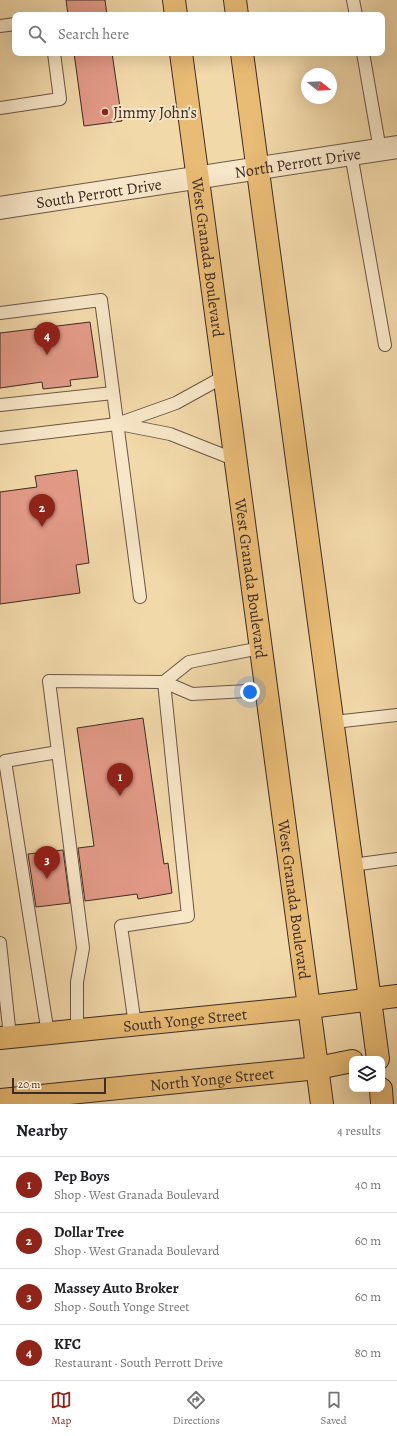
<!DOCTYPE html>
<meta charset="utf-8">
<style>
body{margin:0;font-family:Alegreya,serif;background:#f6f6f6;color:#202124}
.controls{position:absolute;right:12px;bottom:12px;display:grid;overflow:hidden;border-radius:8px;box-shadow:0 4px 16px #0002}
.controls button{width:36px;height:36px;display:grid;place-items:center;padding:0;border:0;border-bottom:1px solid #e0e0e0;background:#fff;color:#202124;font:20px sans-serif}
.compass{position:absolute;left:301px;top:68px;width:36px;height:36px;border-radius:50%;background:#fff;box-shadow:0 4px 16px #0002;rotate:108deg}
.scale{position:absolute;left:12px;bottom:10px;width:94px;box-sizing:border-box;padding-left:4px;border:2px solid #3c2c25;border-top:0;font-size:11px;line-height:14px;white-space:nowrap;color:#3c2c25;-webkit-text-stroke:3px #f7e6c8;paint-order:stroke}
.you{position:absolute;left:250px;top:692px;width:14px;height:14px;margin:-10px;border:3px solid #fff;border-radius:50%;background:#1a73e8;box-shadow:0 0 0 6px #1a73e833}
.badge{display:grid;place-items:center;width:26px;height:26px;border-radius:50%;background:#8f2418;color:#fff;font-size:13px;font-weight:700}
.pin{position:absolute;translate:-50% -33px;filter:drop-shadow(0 1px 2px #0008)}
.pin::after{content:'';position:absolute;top:21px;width:14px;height:12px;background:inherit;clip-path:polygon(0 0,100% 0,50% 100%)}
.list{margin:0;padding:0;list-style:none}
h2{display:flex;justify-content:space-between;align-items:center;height:52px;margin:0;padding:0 16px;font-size:17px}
h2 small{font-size:13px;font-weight:400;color:#757577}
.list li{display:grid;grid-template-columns:26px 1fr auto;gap:12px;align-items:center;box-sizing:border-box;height:56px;padding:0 16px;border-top:1px solid #e0e0e0}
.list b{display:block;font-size:15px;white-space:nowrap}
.list p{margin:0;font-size:13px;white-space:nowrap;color:#757577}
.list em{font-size:13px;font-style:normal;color:#757577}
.icon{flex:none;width:22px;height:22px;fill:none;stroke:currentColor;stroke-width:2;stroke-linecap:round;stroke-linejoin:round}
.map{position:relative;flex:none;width:397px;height:1104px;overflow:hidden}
.search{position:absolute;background:#fff;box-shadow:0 4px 16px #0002;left:12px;right:12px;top:12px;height:44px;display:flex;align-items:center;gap:10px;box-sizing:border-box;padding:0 14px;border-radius:8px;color:#757577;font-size:15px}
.sheet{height:276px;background:#fff}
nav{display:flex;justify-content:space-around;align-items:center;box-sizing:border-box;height:56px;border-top:1px solid #e0e0e0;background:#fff;font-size:11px;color:#757577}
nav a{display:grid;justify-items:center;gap:2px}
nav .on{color:#8f2418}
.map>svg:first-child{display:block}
.building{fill:#e29a87;stroke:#3c2c25}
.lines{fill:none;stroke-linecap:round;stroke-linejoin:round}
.lane-casing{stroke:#6a5746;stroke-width:14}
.street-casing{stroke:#6a5746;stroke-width:24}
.primary-casing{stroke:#3c2c25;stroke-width:24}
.lane{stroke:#f7e6c8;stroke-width:12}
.street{stroke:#f7e6c8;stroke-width:22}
.primary{stroke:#e9bc75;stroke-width:22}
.poi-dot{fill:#8f2418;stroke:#f7e6c8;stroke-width:1.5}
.labels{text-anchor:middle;stroke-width:4;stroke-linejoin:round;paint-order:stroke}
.poi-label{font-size:16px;fill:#3c2c25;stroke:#f7e6c8;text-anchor:start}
.street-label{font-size:16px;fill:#3c2c25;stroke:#f7e6c8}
</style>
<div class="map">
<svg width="397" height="1104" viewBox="0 0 397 1104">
<rect width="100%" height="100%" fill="#f2d9aa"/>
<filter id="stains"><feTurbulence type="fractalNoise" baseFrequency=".005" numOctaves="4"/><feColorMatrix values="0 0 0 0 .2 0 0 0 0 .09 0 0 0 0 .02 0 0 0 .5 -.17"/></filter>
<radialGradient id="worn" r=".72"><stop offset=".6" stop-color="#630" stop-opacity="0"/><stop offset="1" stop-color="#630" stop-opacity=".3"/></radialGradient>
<g class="building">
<path d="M 66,0 L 105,0 L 107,15 L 68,15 Z"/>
<path d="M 74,53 L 112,53 L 122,121 L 84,126 Z"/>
<path d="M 90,322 L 98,377 L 70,380 L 71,386 L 43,389 L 42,382 L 0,388 L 0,333 Z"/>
<path d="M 77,470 L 89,563 L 76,565 L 80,593 L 0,604 L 0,492 L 37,487 L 35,476 Z"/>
<path d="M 143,718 L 164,864 L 168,863 L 172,893 L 138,899 L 137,894 L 85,901 L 78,848 L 94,846 L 77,728 Z"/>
<path d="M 63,850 L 70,903 L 36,907 L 28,854 Z"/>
</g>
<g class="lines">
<defs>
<g id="lane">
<path d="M 353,0 L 356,15"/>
<path d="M 0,26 L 15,24"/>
<path d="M 363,53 L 380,150"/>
<path d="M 0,108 L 60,99 L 54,53"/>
<path d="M 351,154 L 385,345"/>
<path d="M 0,313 L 101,300 L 140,597"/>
<path d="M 0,405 L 113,393"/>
<path d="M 119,424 L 170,434 L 236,460"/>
<path d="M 0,438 L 117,424 L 176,403 L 225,376"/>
<path d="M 334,722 L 397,715"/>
<path d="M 352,865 L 397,859"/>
<path d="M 0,943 L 10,1037"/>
<path d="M 135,1025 L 121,926 L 188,916 L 164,682 L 192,694 L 267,690"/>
<path d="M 77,1031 L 77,982 L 83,948 L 49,681 L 164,682 L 189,662 L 261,648"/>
<path d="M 48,1034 L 5,761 L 58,752"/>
</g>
<g id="street">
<path id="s1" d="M 0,208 L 397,147"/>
</g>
<g id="primary">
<path d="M 174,0 L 176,15"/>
<path d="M 235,0 L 237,15"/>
<path id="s2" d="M 181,53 L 322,1104"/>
<path d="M 242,53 L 378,1059"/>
<path id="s3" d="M 0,1038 L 310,1007 L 397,996"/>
<path d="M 381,1089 L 382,1104"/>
<path id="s4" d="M 0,1100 L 318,1068 L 352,1061"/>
</g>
</defs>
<use href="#lane" class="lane-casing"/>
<use href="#street" class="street-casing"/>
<use href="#primary" class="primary-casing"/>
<use href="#lane" class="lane"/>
<use href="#street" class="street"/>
<use href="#primary" class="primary"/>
</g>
<circle class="poi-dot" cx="105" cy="112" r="4"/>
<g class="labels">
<g class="poi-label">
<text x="113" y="118">Jimmy John's</text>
</g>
<g class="street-label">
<text dy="6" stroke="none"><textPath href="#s1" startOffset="301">North Perrott Drive</textPath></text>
<text dy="6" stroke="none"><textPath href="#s1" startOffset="100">South Perrott Drive</textPath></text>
<text dy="6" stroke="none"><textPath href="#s2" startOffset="206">West Granada Boulevard</textPath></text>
<text dy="6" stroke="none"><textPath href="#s2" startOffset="530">West Granada Boulevard</textPath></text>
<text dy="6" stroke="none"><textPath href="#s2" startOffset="854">West Granada Boulevard</textPath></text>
<text dy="6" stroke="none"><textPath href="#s3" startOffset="186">South Yonge Street</textPath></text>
<text dy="6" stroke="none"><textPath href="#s4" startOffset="213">North Yonge Street</textPath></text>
</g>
</g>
<rect width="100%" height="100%" filter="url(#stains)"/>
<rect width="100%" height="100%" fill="url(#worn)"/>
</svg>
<div class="controls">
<button><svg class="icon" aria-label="layers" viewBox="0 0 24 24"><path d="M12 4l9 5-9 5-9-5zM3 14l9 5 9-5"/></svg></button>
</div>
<svg class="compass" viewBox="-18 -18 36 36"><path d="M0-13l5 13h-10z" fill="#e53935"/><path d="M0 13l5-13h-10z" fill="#757577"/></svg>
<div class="scale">20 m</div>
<div class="you"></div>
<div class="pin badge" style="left:120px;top:796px">1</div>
<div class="pin badge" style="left:42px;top:527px">2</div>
<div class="pin badge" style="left:47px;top:879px">3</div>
<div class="pin badge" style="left:47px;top:355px">4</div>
<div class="search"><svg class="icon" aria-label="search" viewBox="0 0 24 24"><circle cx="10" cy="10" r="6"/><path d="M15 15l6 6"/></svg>Search here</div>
</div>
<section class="sheet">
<h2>Nearby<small>4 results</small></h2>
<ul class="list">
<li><span class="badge">1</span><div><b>Pep Boys</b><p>Shop · West Granada Boulevard</p></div><em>40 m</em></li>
<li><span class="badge">2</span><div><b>Dollar Tree</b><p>Shop · West Granada Boulevard</p></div><em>60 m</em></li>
<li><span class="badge">3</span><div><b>Massey Auto Broker</b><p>Shop · South Yonge Street</p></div><em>60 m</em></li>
<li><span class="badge">4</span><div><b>KFC</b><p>Restaurant · South Perrott Drive</p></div><em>80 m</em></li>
</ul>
</section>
<nav>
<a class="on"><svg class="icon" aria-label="map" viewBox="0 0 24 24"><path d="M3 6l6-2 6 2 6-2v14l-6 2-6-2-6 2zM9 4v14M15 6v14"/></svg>Map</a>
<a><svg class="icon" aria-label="directions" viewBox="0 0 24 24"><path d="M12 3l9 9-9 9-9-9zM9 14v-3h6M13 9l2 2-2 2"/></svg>Directions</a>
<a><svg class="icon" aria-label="saved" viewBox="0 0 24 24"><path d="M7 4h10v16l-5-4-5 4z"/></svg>Saved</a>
</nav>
